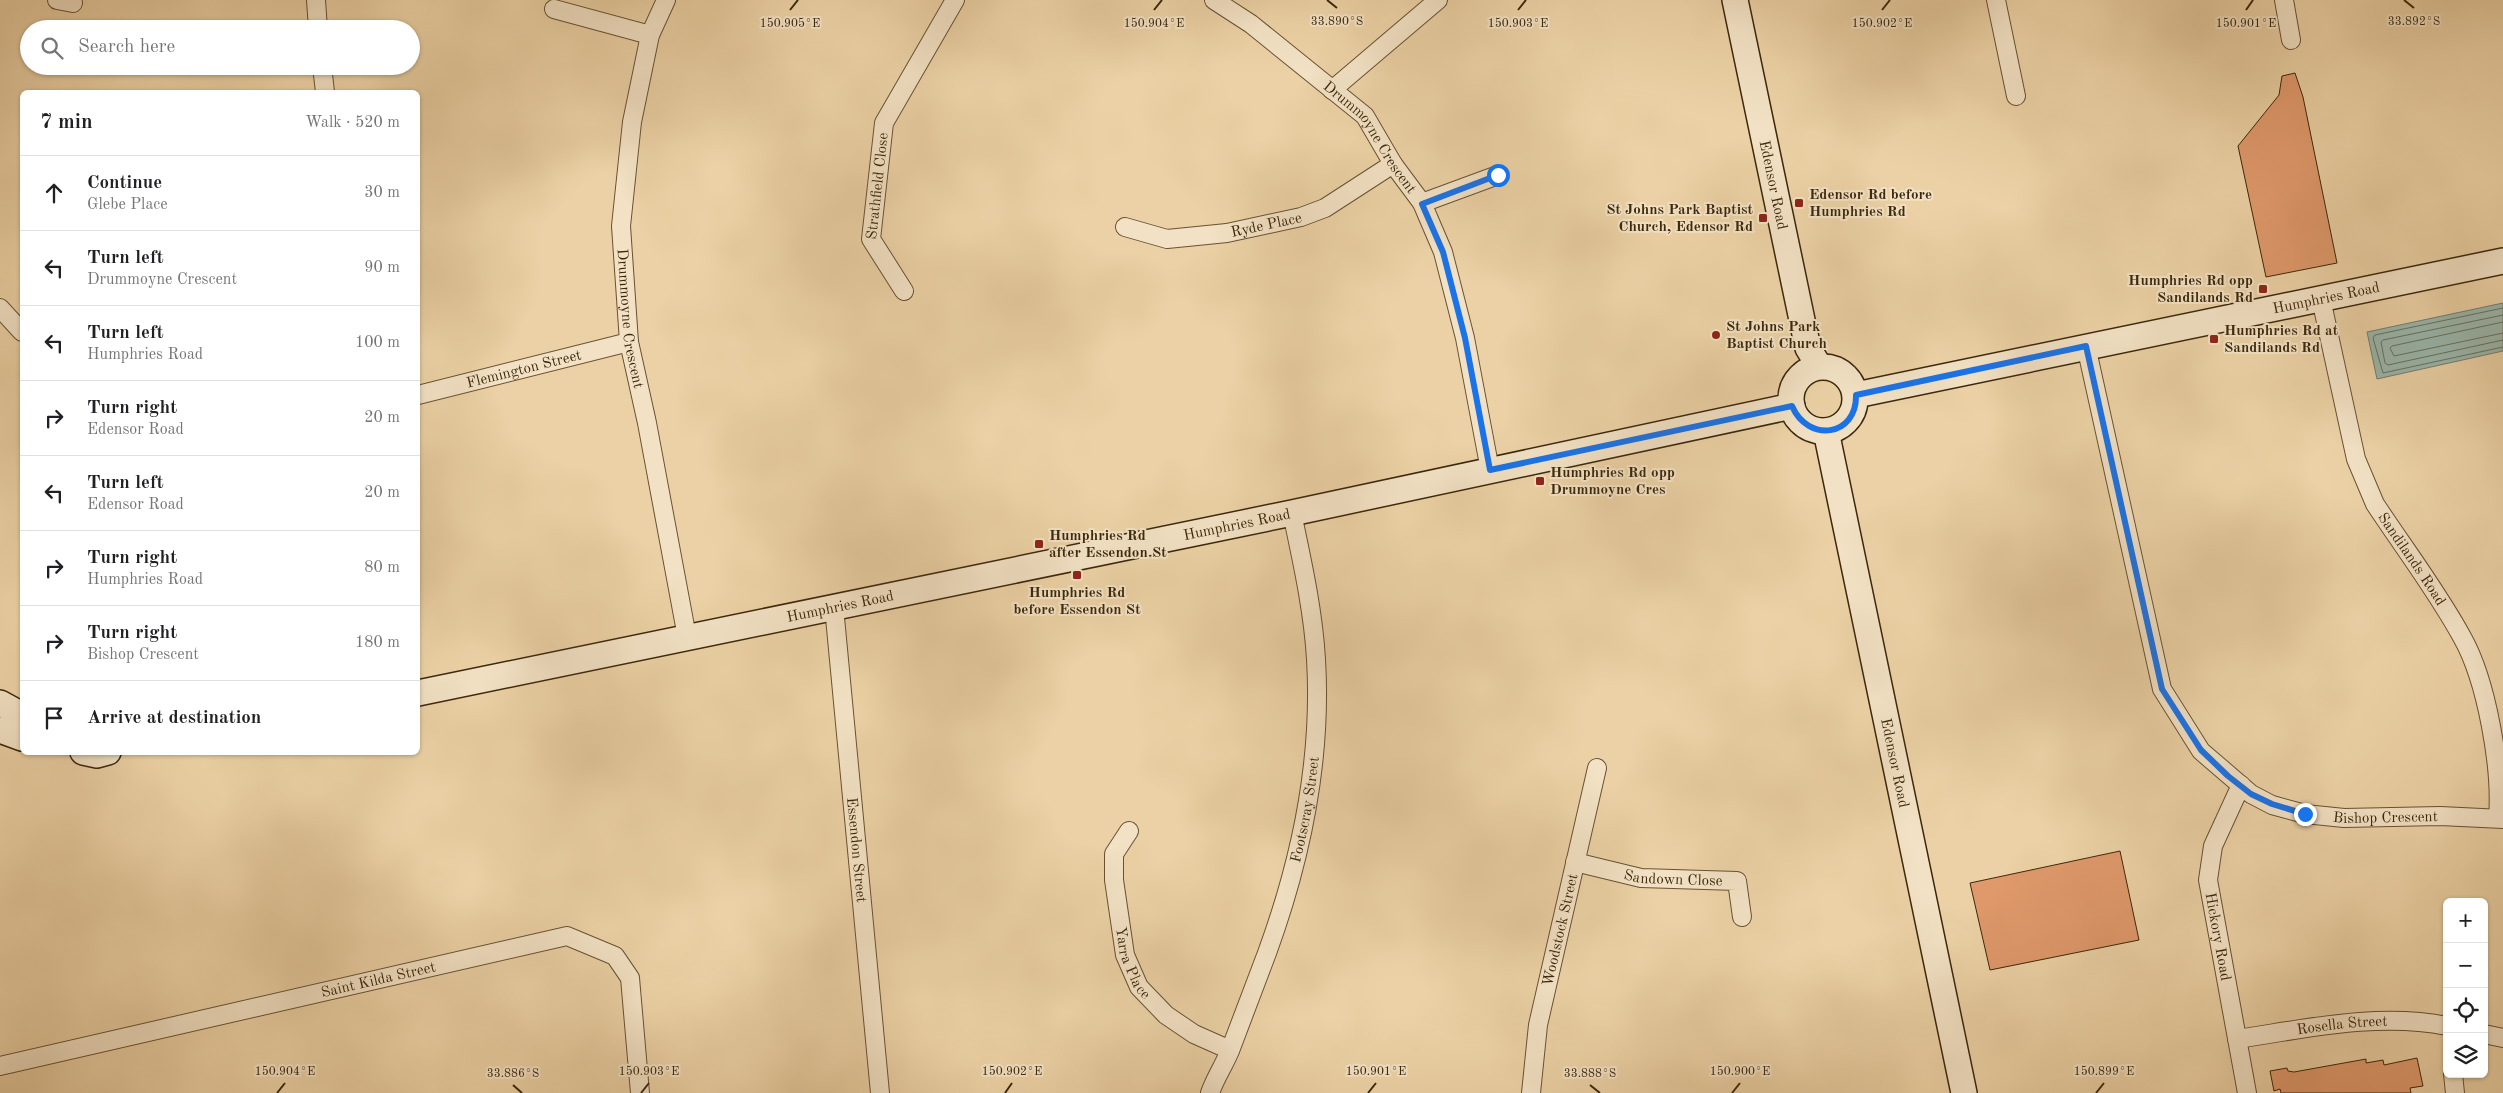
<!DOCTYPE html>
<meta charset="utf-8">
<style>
body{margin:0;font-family:"Old Standard TT",serif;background:#f2f2f2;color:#202124}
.controls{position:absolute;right:15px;bottom:15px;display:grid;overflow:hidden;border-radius:8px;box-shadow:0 1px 4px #0004}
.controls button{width:45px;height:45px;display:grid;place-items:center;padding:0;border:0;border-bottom:1px solid #e0e0e0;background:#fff;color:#202124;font:25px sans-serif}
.stop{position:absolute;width:15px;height:15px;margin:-11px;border:4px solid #1a73e8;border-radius:50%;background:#fff}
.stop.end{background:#1a73e8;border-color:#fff;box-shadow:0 1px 5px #0008}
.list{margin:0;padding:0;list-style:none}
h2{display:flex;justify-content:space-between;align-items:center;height:65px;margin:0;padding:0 20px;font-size:21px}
h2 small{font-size:16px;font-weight:400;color:#757577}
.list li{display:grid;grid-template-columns:32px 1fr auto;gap:15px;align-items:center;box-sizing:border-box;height:75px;padding:0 20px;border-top:1px solid #e0e0e0}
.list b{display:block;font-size:19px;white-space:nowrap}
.list p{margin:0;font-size:16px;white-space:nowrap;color:#757577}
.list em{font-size:16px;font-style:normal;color:#757577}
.icon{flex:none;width:28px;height:28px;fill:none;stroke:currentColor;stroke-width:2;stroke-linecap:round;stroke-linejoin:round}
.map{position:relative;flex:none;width:2503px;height:1093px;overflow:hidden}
.search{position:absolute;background:#fff;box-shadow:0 1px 4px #0004;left:20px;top:20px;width:400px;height:55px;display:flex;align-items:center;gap:12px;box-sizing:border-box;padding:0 18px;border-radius:28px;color:#757577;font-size:19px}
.panel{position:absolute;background:#fff;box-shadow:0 1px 4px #0004;left:20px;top:90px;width:400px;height:665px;border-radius:8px}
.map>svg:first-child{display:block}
.water{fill:#99b6ac;stroke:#747d6c}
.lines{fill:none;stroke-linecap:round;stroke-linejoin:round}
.shore{stroke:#6a6f5c;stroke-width:1}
.building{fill:#df996b;stroke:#3c280c}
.street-casing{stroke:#685232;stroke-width:20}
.secondary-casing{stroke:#3c280c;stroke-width:28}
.street{stroke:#f2e1c4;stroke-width:18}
.secondary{stroke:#f2e1c4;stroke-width:25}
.route{stroke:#1a73e8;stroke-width:6}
.ticks{fill:none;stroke:#3c280c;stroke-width:2}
.poi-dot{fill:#8f2418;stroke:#f2e1c4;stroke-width:2}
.labels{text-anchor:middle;stroke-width:4;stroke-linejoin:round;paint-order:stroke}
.street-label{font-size:15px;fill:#3c280c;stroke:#f2e1c4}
.poi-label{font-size:15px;font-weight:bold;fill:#3c280c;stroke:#f2e1c4;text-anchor:start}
.ticks-label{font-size:12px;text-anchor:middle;fill:#3c280c;stroke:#f2e1c4;stroke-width:4;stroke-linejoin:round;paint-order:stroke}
</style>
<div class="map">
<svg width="2503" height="1093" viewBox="0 0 2503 1093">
<rect width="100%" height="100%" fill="#ebd1a5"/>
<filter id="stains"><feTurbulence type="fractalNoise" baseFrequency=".004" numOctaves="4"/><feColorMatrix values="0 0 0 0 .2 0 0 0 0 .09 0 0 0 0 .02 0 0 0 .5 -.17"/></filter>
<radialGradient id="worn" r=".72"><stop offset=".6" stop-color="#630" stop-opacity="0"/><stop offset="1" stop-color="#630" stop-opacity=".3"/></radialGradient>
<path class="water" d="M 2503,303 L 2503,351 L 2377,379 L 2367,332 Z"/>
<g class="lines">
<g class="shore">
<path d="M 2503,308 L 2375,335 L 2373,338 L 2383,373 L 2503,347"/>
<path d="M 2503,315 L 2383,340 L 2381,342 L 2385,363 L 2388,365 L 2503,340"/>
<path d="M 2503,322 L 2392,346 L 2390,348 L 2394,356 L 2503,333"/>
</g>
</g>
<g class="building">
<path d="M 2295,73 L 2303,97 L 2337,263 L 2266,277 L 2238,146 L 2279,95 L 2282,76 Z"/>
<path d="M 2120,851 L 2139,940 L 1990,970 L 1970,883 Z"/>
<path d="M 2417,1058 L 2423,1086 L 2410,1088 L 2411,1093 L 2281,1093 L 2280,1089 L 2274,1091 L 2270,1071 L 2287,1068 L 2288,1071 L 2294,1072 L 2366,1059 L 2366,1063 L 2383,1060 L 2384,1065 Z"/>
</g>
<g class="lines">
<defs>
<g id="street">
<path d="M 57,0 L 73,3"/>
<path d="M 316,0 L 318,29"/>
<path id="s1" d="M 666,0 L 650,35 L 632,122 L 621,226 L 629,342 L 647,423 L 687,637"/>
<path id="s2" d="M 1214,0 L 1251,24 L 1365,116 L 1393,164 L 1422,203 L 1443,252 L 1465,338 L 1490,470"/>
<path d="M 1996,0 L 2016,96"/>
<path d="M 2284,0 L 2291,40"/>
<path d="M 554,9 L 650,35"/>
<path d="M 322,66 L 325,92"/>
<path d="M 1332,90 L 1438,0"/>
<path d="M 1422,203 L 1498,175"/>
<path id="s3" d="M 1125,227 L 1167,239 L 1227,233 L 1301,217 L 1325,208 L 1393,164"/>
<path id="s4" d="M 904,291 L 871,239 L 884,123 L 955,0"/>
<path id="s5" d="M 2321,299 L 2356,459 L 2375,504 C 2404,548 2437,591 2462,637 C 2487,681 2502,769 2498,818"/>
<path d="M 0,308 L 22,332"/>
<path id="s6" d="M 2086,346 L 2162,689 L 2201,751 L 2251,794 L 2272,805 L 2305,814 L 2344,818 L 2440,816 L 2503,819"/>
<path id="s7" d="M 418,395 L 629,342"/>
<path id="s8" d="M 834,607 L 880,1093"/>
<path id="s9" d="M 2241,785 L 2213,846 L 2208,880 L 2247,1093"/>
<path id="s10" d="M 1129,831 L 1114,854 L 1114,880 L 1125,955 L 1139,987 L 1166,1015 L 1194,1034 L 1230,1050"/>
<path id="s11" d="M 1575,862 L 1641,878 L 1737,881 L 1742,917"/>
<path d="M 2484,1034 L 2503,1038"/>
<path id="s12" d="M 2237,1039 C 2305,1029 2378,1012 2447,1026"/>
<path id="s13" d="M 0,1066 L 567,936 L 615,956 L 630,978 L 640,1093"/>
<path d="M 2453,1074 L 2455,1093"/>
<path id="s14" d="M 1210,1093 C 1215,1078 1225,1064 1231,1048 C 1243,1017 1255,985 1267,953 C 1301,860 1322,758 1316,659 C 1313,609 1302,561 1292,513"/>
<path id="s15" d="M 1531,1093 L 1538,1025 L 1597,768"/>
</g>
<g id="secondary">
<path id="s16" d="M 1735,0 L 1802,320 L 1808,348 L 1819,366"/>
<circle cx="1823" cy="399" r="32"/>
<path id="s17" d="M 1856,395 L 2503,261"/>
<path id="s18" d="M 1826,431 L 1964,1093"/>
<path id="s19" d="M 418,693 L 1292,513 L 1792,406"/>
<path d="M 0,703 L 22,715"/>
<path d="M 0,730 L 22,738"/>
<path d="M 83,752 L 97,755 L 108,752"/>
</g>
</defs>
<use href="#street" class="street-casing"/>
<use href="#secondary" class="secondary-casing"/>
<use href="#street" class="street"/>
<use href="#secondary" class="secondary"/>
</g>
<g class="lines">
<path class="route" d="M 1498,175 L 1422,204 L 1443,252 L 1465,338 L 1490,470 L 1792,406 C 1808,443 1857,437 1856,395 L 2086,346 L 2162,689 L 2201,750 L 2228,776 L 2251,794 L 2272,804 L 2305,814"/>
</g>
<path class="ticks" d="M 1327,0 L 1337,8M 2404,0 L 2414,8M 790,10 L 798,0M 1154,10 L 1162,0M 1518,10 L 1526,0M 1882,10 L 1890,0M 2246,10 L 2253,0M 513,1085 L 522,1093M 1590,1085 L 1600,1093M 277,1093 L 285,1083M 641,1093 L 649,1083M 1005,1093 L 1012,1083M 1368,1093 L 1376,1083M 1732,1093 L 1740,1083M 2096,1093 L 2104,1083"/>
<g class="poi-dot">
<rect x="1794" y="198" width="10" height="10" rx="2.5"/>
<rect x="1758" y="213" width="10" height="10" rx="2.5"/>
<rect x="2258" y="284" width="10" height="10" rx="2.5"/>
<circle cx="1716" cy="335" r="5"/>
<rect x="2209" y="334" width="10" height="10" rx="2.5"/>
<rect x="1535" y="476" width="10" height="10" rx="2.5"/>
<rect x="1034" y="539" width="10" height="10" rx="2.5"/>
<rect x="1072" y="570" width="10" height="10" rx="2.5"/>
</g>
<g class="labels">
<g class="street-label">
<text dy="5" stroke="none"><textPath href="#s2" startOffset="210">Drummoyne Crescent</textPath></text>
<text dy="5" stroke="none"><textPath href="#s4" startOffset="115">Strathfield Close</textPath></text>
<text dy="5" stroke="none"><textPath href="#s16" startOffset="189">Edensor Road</textPath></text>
<text dy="5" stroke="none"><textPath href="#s3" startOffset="144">Ryde Place</textPath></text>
<text dy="5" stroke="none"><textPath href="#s17" startOffset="480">Humphries Road</textPath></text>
<text dy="5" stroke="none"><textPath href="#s1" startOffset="325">Drummoyne Crescent</textPath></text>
<text dy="5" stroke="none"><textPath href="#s7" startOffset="109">Flemington Street</textPath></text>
<text dy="5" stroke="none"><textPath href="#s19" startOffset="836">Humphries Road</textPath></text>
<text dy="5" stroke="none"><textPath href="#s5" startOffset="279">Sandilands Road</textPath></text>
<text dy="5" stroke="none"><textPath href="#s19" startOffset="431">Humphries Road</textPath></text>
<text dy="5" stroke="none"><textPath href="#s18" startOffset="339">Edensor Road</textPath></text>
<text dy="5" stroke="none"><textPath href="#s14" startOffset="300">Footscray Street</textPath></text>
<text dy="5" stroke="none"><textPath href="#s6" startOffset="629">Bishop Crescent</textPath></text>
<text dy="5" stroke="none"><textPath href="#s8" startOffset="244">Essendon Street</textPath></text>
<text dy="5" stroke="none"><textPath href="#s11" startOffset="100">Sandown Close</textPath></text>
<text dy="5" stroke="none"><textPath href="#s15" startOffset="166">Woodstock Street</textPath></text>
<text dy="5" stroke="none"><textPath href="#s9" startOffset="159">Hickory Road</textPath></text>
<text dy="5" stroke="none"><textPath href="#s10" startOffset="139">Yarra Place</textPath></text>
<text dy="5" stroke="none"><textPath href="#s13" startOffset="388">Saint Kilda Street</textPath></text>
<text dy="5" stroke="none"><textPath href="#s12" startOffset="106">Rosella Street</textPath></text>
</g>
<g class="poi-label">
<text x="1809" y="199">Edensor Rd before<tspan x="1809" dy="17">Humphries Rd</tspan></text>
<text x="1753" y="214" text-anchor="end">St Johns Park Baptist<tspan x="1753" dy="17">Church, Edensor Rd</tspan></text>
<text x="2253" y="285" text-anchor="end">Humphries Rd opp<tspan x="2253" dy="17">Sandilands Rd</tspan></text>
<text x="1726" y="331">St Johns Park<tspan x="1726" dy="17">Baptist Church</tspan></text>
<text x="2224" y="335">Humphries Rd at<tspan x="2224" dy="17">Sandilands Rd</tspan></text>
<text x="1550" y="477">Humphries Rd opp<tspan x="1550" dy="17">Drummoyne Cres</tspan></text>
<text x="1049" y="540">Humphries Rd<tspan x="1049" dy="17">after Essendon St</tspan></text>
<text x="1077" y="597" text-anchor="middle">Humphries Rd<tspan x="1077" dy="17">before Essendon St</tspan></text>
</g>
</g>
<g class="ticks-label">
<text x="2414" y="25">33.892°S</text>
<text x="1337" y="25">33.890°S</text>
<text x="790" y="27">150.905°E</text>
<text x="1154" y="27">150.904°E</text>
<text x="1518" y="27">150.903°E</text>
<text x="1882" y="27">150.902°E</text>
<text x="2246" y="27">150.901°E</text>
<text x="285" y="1075">150.904°E</text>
<text x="649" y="1075">150.903°E</text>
<text x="1012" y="1075">150.902°E</text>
<text x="1376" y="1075">150.901°E</text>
<text x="1740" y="1075">150.900°E</text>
<text x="2104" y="1075">150.899°E</text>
<text x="513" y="1077">33.886°S</text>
<text x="1590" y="1077">33.888°S</text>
</g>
<rect width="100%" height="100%" filter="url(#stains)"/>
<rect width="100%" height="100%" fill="url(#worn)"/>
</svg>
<div class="controls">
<button>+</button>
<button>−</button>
<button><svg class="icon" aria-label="locate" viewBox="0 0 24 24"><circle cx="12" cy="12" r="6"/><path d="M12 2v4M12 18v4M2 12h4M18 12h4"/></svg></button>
<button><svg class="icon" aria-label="layers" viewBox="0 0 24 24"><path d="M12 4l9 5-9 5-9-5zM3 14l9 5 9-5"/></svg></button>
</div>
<div class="stop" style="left:1498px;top:175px"></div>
<div class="stop end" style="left:2305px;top:814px"></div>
<div class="search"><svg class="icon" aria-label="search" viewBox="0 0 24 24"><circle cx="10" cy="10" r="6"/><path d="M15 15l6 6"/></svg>Search here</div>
<section class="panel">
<h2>7 min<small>Walk · 520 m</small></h2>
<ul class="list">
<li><svg class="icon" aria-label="ahead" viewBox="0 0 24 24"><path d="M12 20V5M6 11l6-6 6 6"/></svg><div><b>Continue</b><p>Glebe Place</p></div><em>30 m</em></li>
<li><svg class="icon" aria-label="left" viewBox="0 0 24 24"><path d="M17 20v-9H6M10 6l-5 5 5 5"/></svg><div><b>Turn left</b><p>Drummoyne Crescent</p></div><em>90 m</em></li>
<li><svg class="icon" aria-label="left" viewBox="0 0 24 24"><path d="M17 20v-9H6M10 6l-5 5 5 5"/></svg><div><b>Turn left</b><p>Humphries Road</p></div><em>100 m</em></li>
<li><svg class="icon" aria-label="right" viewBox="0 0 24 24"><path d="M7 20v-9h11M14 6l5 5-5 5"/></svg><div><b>Turn right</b><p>Edensor Road</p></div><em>20 m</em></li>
<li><svg class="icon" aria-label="left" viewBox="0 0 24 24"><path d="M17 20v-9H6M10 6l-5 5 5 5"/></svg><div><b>Turn left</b><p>Edensor Road</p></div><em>20 m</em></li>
<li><svg class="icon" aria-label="right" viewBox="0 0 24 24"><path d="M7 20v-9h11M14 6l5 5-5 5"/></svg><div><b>Turn right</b><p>Humphries Road</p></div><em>80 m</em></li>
<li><svg class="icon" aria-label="right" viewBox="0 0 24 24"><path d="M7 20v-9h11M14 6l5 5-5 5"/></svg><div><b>Turn right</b><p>Bishop Crescent</p></div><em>180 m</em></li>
<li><svg class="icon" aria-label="arrive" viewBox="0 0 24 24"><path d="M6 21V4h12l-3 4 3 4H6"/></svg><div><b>Arrive at destination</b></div></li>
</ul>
</section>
</div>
